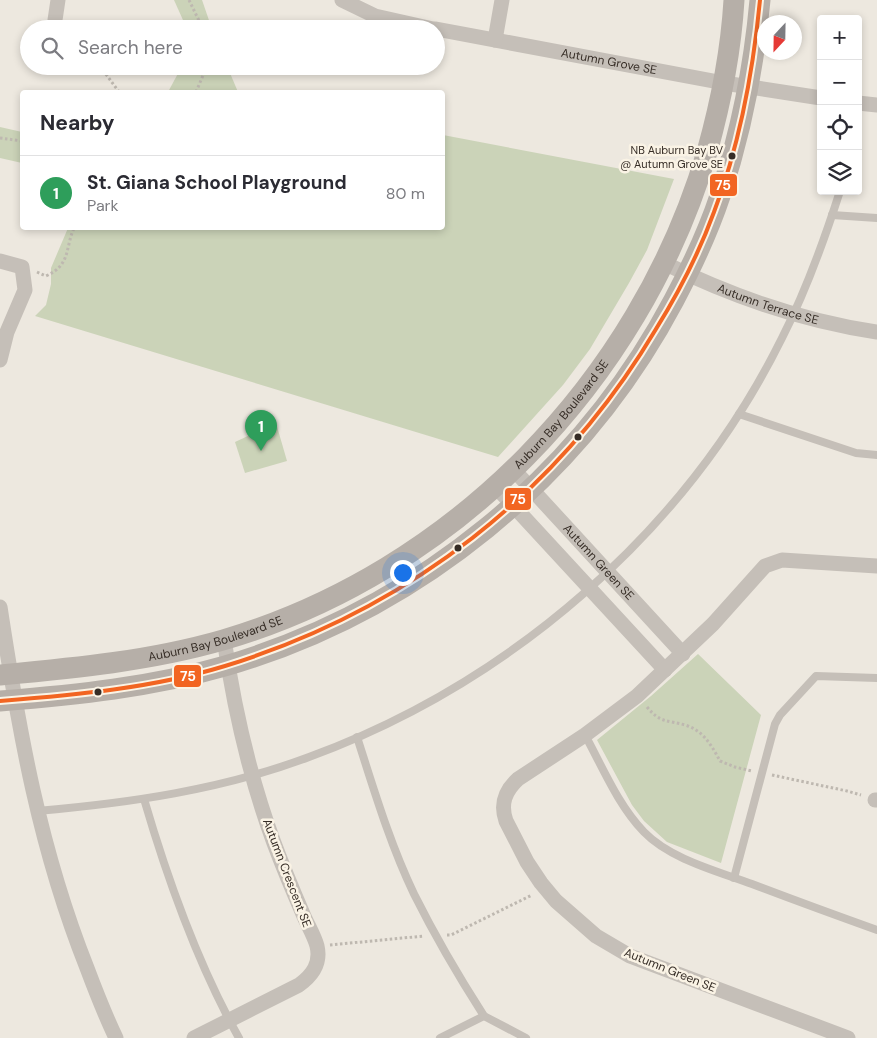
<!DOCTYPE html>
<meta charset="utf-8">
<style>
body{margin:0;font-family:"DM Sans",sans-serif;background:#f2f2f3;color:#2b2b33}
.controls{position:absolute;right:15px;top:15px;display:grid;overflow:hidden;border-radius:5px;box-shadow:0 2px 8px #0003}
.controls button{width:45px;height:45px;display:grid;place-items:center;padding:0;border:0;border-bottom:1px solid #e1e1e2;background:#fff;color:#2b2b33;font:25px sans-serif}
.compass{position:absolute;left:757px;top:15px;width:45px;height:45px;border-radius:50%;background:#fff;box-shadow:0 2px 8px #0003;rotate:202deg}
.you{position:absolute;left:402px;top:572px;width:18px;height:18px;margin:-12px;border:4px solid #fff;border-radius:50%;background:#1a73e8;box-shadow:0 0 0 8px #1a73e833}
.badge{display:grid;place-items:center;width:32px;height:32px;border-radius:50%;background:#766e67;color:#fff;font-size:16px;font-weight:700}
.pin{position:absolute;translate:-50% -41px;filter:drop-shadow(0 1px 2px #0008)}
.pin::after{content:'';position:absolute;top:26px;width:18px;height:15px;background:inherit;clip-path:polygon(0 0,100% 0,50% 100%)}
.list{margin:0;padding:0;list-style:none}
h2{display:flex;justify-content:space-between;align-items:center;height:65px;margin:0;padding:0 20px;font-size:21px}
h2 small{font-size:16px;font-weight:400;color:#7c7c81}
.list li{display:grid;grid-template-columns:32px 1fr auto;gap:15px;align-items:center;box-sizing:border-box;height:75px;padding:0 20px;border-top:1px solid #e1e1e2}
.list b{display:block;font-size:19px;white-space:nowrap}
.list p{margin:0;font-size:16px;white-space:nowrap;color:#7c7c81}
.list em{font-size:16px;font-style:normal;color:#7c7c81}
.icon{flex:none;width:28px;height:28px;fill:none;stroke:currentColor;stroke-width:2;stroke-linecap:round;stroke-linejoin:round}
.map{position:relative;flex:none;width:877px;height:1038px;overflow:hidden}
.search{position:absolute;background:#fff;box-shadow:0 2px 8px #0003;left:20px;top:20px;width:425px;height:55px;display:flex;align-items:center;gap:12px;box-sizing:border-box;padding:0 18px;border-radius:28px;color:#7c7c81;font-size:19px}
.panel{position:absolute;background:#fff;box-shadow:0 2px 8px #0003;left:20px;top:90px;width:425px;height:140px;border-radius:5px}
.map>svg:first-child{display:block}
.green{fill:#cbd3b8}
.lines{fill:none;stroke-linecap:round;stroke-linejoin:round}
.path{stroke:#beb8b0;stroke-width:3;stroke-dasharray:2.5 2.5;stroke-linecap:butt}
.lane{stroke:#c5bfb8;stroke-width:8}
.street{stroke:#c5bfb8;stroke-width:15}
.secondary{stroke:#b6afa8;stroke-width:21}
.bus-1-casing{stroke:#faf3e5;stroke-width:8}
.bus-1{stroke:#f26522;stroke-width:4}
.bus-dot{fill:#362d26;stroke:#faf3e5;stroke-width:2}
.labels{text-anchor:middle;stroke-width:5;stroke-linejoin:round;paint-order:stroke}
.bus-label{font-size:11px;fill:#362d26;stroke:#faf3e5;text-anchor:end}
.street-label{font-size:12px;fill:#362d26;stroke:#faf3e5}
.line-badge{stroke:#faf3e5;stroke-width:2}
.badge-label{font-size:14px;text-anchor:middle;font-weight:bold;fill:#fff}
</style>
<div class="map">
<svg width="877" height="1038" viewBox="0 0 877 1038">
<rect width="100%" height="100%" fill="#ede8df"/>
<g class="green">
<path d="M 174,0 L 202,0 L 212,29 L 187,29 Z"/>
<path d="M 182,66 L 227,66 L 238,92 L 168,92 Z"/>
<path d="M 0,127 L 22,132 L 22,163 L 0,158 Z"/>
<path d="M 443,135 L 674,179 L 647,250 L 629,283 L 590,349 L 563,385 L 498,457 L 35,316 L 46,305 L 51,284 L 51,268 L 68,228 L 442,228 Z"/>
<path d="M 276,423 L 287,461 L 245,473 L 235,442 Z"/>
<path d="M 698,654 L 761,715 L 721,863 L 667,842 L 644,821 L 632,805 L 597,740 L 651,696 Z"/>
</g>
<g class="lines">
<g class="path">
<path d="M 189,0 L 203,29"/>
<path d="M 100,66 L 119,92"/>
<path d="M 196,92 L 207,66"/>
<path d="M 0,138 L 22,141"/>
<path d="M 37,272 L 46,276 C 71,265 65,248 74,228"/>
<path d="M 647,707 C 660,723 667,720 685,725 C 703,730 712,746 720,761 L 735,767 L 752,771"/>
<path d="M 772,775 L 847,791 L 861,795"/>
<path d="M 447,935 L 451,935 L 532,895"/>
<path d="M 330,945 L 424,936"/>
</g>
<g class="lane">
<path d="M 832,215 L 877,218"/>
<path d="M 739,414 L 856,453 L 877,455"/>
<path d="M 585,735 C 603,768 618,805 644,832 C 670,859 717,871 752,884 C 794,900 835,915 877,930"/>
<path d="M 357,737 C 374,790 390,844 414,894 C 435,936 459,977 484,1016 L 440,1038"/>
<path d="M 144,799 C 168,881 197,963 239,1038"/>
<path d="M 37,811 C 129,803 221,790 309,757 C 510,683 686,532 782,338 C 806,291 824,241 840,191"/>
<path d="M 734,878 L 775,724 L 780,715 L 816,676 L 877,678"/>
<path d="M 484,1016 L 526,1038"/>
</g>
<g class="street">
<path d="M 342,0 L 375,16 L 433,29"/>
<path d="M 55,20 L 58,0"/>
<path id="s1" d="M 436,29 L 724,83 L 821,98"/>
<path d="M 495,40 L 502,0"/>
<path d="M 858,103 L 877,105"/>
<path d="M 0,261 L 22,267 L 25,290 L 7,332 L 0,360"/>
<path id="s2" d="M 664,263 C 731,296 802,321 877,332"/>
<path id="s3" d="M 514,470 L 683,654"/>
<path d="M 496,487 L 665,670"/>
<path d="M 0,607 C 19,732 40,850 87,968 C 96,992 105,1015 116,1038"/>
<path d="M 875,800 L 877,800"/>
<path d="M 194,1038 L 299,985 C 313,975 321,963 317,946 C 314,935 307,924 303,914 C 293,891 283,867 274,843 C 250,778 234,708 224,639"/>
<path d="M 848,1038 L 630,956 L 596,936 L 556,901 L 541,883 L 527,862 L 506,821 C 500,804 505,791 518,779 L 585,735 L 637,696 L 713,624 L 765,566 L 782,560 L 877,566"/>
</g>
<g class="secondary">
<path id="s4" d="M 0,675 C 75,668 150,661 223,640 C 454,572 639,382 707,152 C 721,102 731,51 734,0"/>
<path d="M 0,701 C 76,695 152,687 225,666 C 417,610 581,476 674,300 C 692,266 708,232 720,196 C 741,132 754,67 760,0"/>
</g>
<defs>
<path id="bus-1" d="M 0,701 C 75,695 153,688 225,666 C 407,610 559,493 656,329 C 679,292 699,253 714,212 C 740,144 753,72 760,0"/>
</defs>
<use href="#bus-1" class="bus-1-casing"/>
<use href="#bus-1" class="bus-1"/>
</g>
<g class="bus-dot">
<circle cx="732" cy="156" r="4.5"/>
<circle cx="578" cy="437" r="4.5"/>
<circle cx="458" cy="548" r="4.5"/>
<circle cx="98" cy="692" r="4.5"/>
</g>
<g class="labels">
<g class="bus-label">
<text x="723" y="154">NB Auburn Bay BV<tspan x="723" dy="14">@ Autumn Grove SE</tspan></text>
</g>
<g class="street-label">
<text dy="4" stroke="none"><textPath href="#s1" startOffset="176">Autumn Grove SE</textPath></text>
<text dy="4" stroke="none"><textPath href="#s2" startOffset="112">Autumn Terrace SE</textPath></text>
<text dy="4" stroke="none"><textPath href="#s4" startOffset="639">Auburn Bay Boulevard SE</textPath></text>
<text dy="4" stroke="none"><textPath href="#s3" startOffset="125">Autumn Green SE</textPath></text>
<text dy="4" stroke="none"><textPath href="#s4" startOffset="219">Auburn Bay Boulevard SE</textPath></text>
<text transform="translate(287 873) rotate(69)" y="4">Autumn Crescent SE</text>
<text transform="translate(670 970) rotate(22)" y="4">Autumn Green SE</text>
</g>
</g>
<g class="line-badge">
<rect x="709" y="173" width="29" height="24" rx="5" fill="#f26522"/>
<rect x="504" y="487" width="28" height="24" rx="5" fill="#f26522"/>
<rect x="173" y="664" width="29" height="24" rx="5" fill="#f26522"/>
</g>
<g class="badge-label">
<text x="723" y="190">75</text>
<text x="518" y="504">75</text>
<text x="188" y="681">75</text>
</g>
</svg>
<div class="controls">
<button>+</button>
<button>−</button>
<button><svg class="icon" aria-label="locate" viewBox="0 0 24 24"><circle cx="12" cy="12" r="6"/><path d="M12 2v4M12 18v4M2 12h4M18 12h4"/></svg></button>
<button><svg class="icon" aria-label="layers" viewBox="0 0 24 24"><path d="M12 4l9 5-9 5-9-5zM3 14l9 5 9-5"/></svg></button>
</div>
<svg class="compass" viewBox="-18 -18 36 36"><path d="M0-13l5 13h-10z" fill="#e53935"/><path d="M0 13l5-13h-10z" fill="#7c7c81"/></svg>
<div class="you"></div>
<div class="pin badge" style="left:261px;top:451px;background:#2e9e5b">1</div>
<div class="search"><svg class="icon" aria-label="search" viewBox="0 0 24 24"><circle cx="10" cy="10" r="6"/><path d="M15 15l6 6"/></svg>Search here</div>
<section class="panel">
<h2>Nearby<small></small></h2>
<ul class="list">
<li><span class="badge" style="background:#2e9e5b">1</span><div><b>St. Giana School Playground</b><p>Park</p></div><em>80 m</em></li>
</ul>
</section>
</div>
